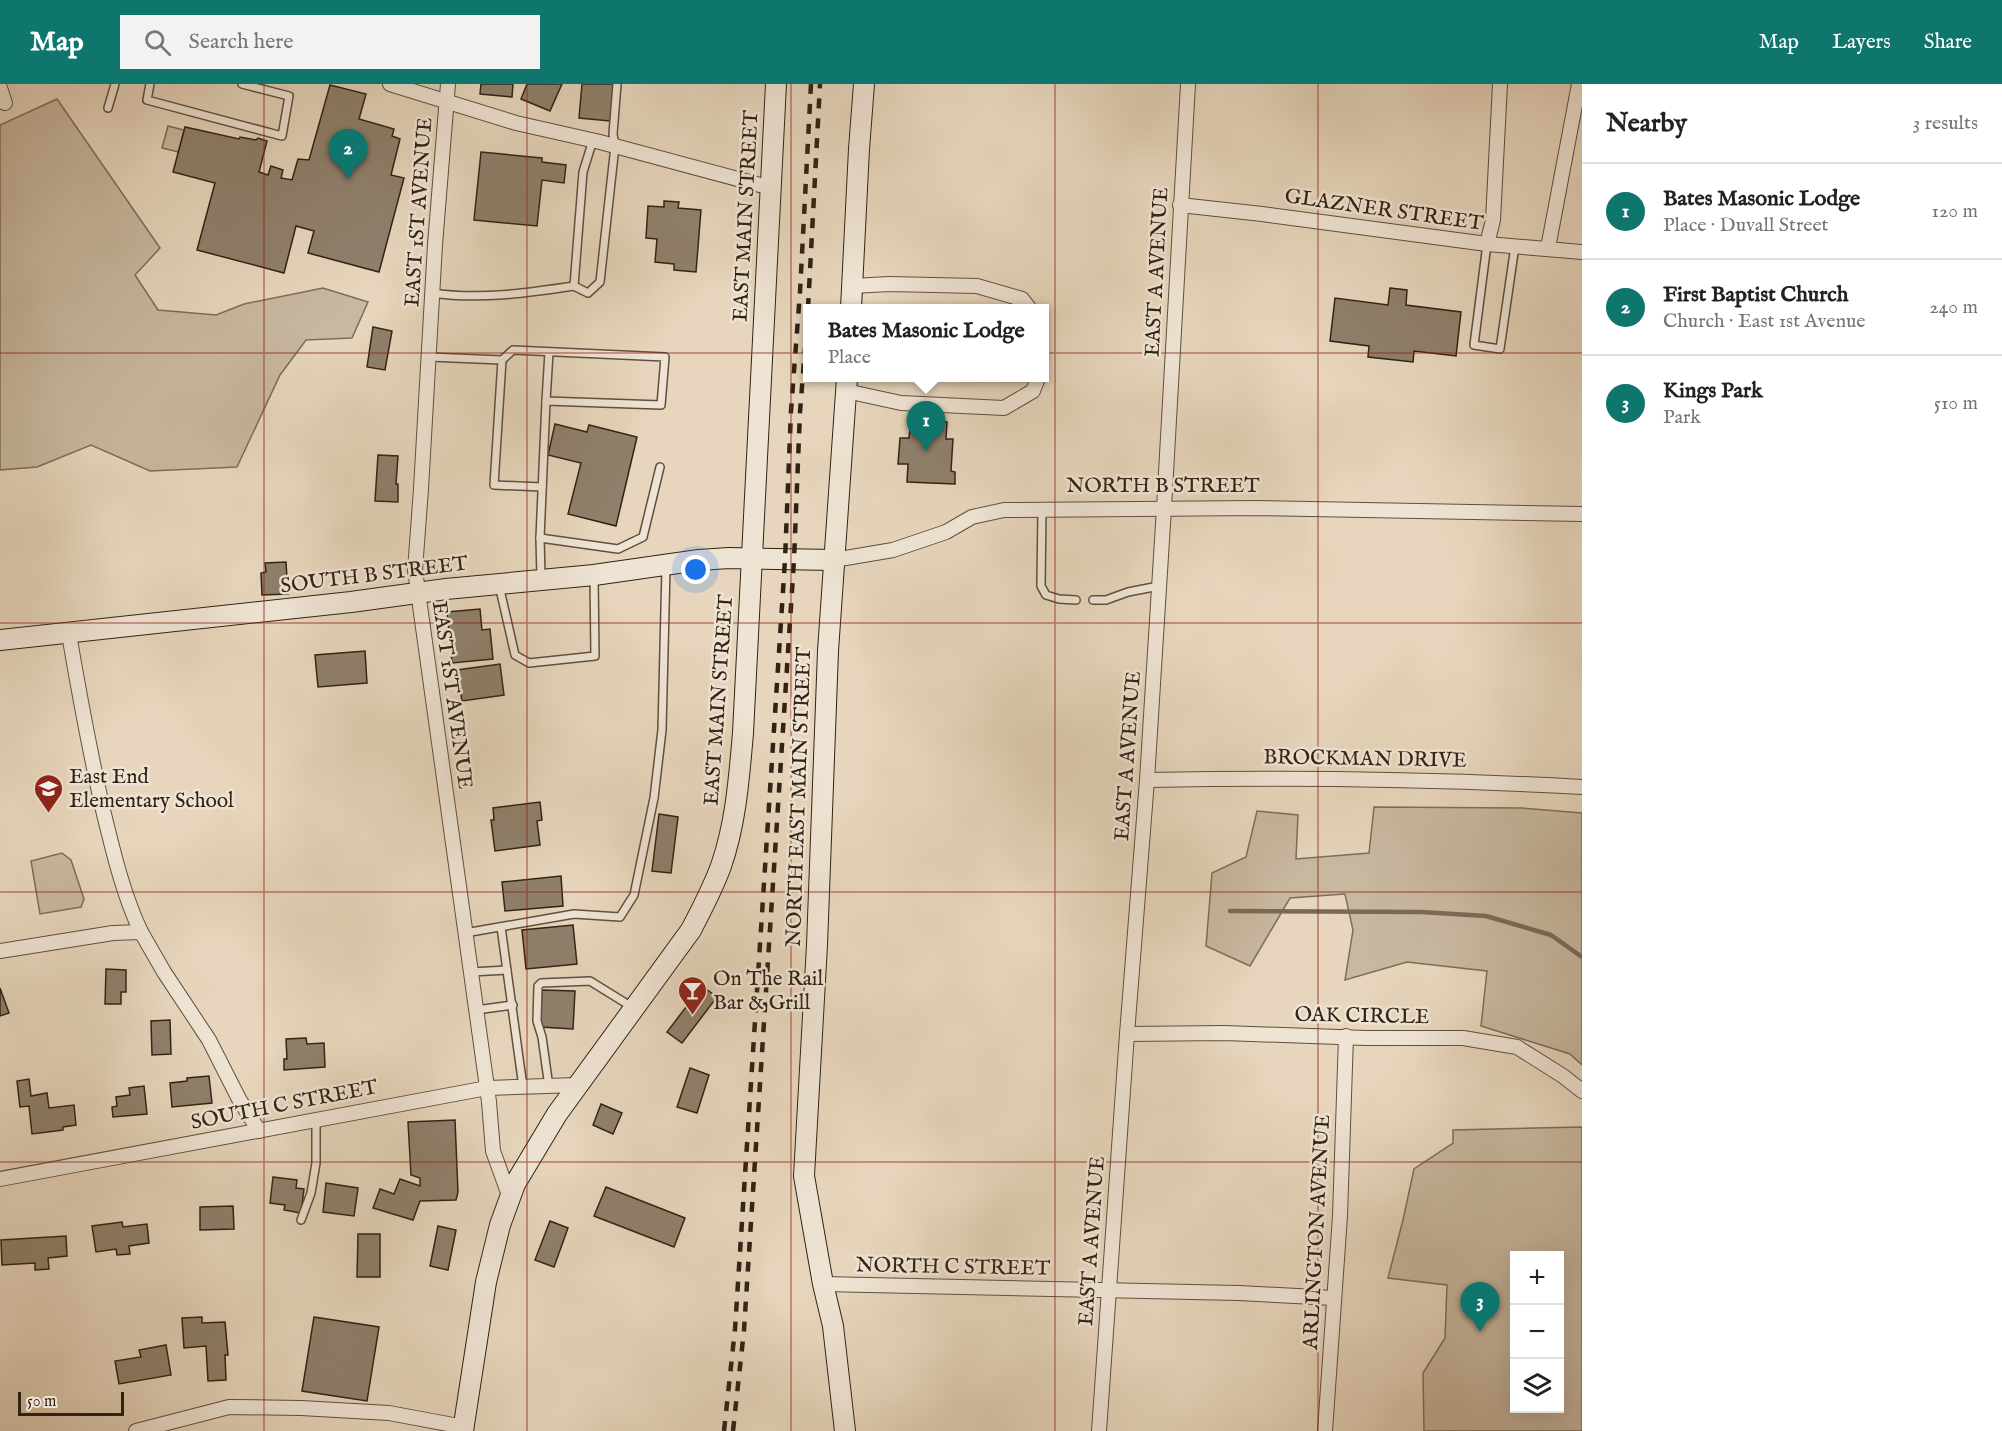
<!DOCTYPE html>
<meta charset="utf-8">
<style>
body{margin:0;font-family:"IM FELL English",serif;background:#f2f2f2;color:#222}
.controls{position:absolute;right:18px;bottom:18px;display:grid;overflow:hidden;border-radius:0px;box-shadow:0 6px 24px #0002}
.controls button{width:54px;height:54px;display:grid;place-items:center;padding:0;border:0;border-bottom:2px solid #e0e0e0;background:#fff;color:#222;font:30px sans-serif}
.scale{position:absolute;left:18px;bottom:15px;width:106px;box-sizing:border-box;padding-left:6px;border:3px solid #302315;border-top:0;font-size:16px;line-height:21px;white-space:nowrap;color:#302315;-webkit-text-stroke:4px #efe4d4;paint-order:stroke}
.you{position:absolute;left:696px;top:486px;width:21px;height:21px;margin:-15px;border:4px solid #fff;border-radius:50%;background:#1a73e8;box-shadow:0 0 0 9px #1a73e833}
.badge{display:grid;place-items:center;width:39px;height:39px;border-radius:50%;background:#0f766e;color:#fff;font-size:20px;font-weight:700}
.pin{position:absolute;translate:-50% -50px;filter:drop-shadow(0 2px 3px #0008)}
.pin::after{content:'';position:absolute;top:32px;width:21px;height:18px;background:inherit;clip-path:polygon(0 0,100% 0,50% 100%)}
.popup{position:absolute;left:803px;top:220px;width:246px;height:78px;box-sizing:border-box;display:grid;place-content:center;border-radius:0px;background:#fff;filter:drop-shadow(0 2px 4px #0005);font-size:20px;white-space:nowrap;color:#767676}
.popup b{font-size:22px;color:#222}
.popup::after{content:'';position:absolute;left:50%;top:100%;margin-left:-12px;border:12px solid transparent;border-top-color:#fff}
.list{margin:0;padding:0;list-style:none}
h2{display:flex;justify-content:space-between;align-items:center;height:78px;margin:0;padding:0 24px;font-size:26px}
h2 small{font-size:20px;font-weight:400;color:#767676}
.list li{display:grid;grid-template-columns:39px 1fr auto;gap:18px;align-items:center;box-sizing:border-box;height:96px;padding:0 24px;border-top:2px solid #e0e0e0}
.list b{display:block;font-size:22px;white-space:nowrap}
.list p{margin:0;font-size:20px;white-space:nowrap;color:#767676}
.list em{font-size:20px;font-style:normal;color:#767676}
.icon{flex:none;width:33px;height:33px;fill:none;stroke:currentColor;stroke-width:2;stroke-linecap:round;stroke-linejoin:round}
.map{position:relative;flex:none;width:1582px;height:1347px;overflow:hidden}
header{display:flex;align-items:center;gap:36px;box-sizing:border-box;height:84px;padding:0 30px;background:#0f766e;color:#fff}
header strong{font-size:28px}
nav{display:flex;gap:33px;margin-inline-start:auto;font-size:21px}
.search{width:420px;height:54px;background:#f2f2f2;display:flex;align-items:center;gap:15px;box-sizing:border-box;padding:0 21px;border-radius:0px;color:#767676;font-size:22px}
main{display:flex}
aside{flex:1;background:#fff}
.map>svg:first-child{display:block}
.green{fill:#c8b8a0;stroke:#7c6e5a;stroke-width:1.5;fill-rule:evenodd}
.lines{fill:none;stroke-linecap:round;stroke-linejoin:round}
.stream{stroke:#796a58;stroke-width:4.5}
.building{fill:#8f806c;stroke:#302315;stroke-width:1.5}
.lane-casing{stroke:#5e503f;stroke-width:10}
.street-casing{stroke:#5e503f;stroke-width:16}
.secondary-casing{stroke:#302315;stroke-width:22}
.lane{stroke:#efe4d4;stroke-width:7}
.street{stroke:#efe4d4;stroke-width:14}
.secondary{stroke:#efe4d4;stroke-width:20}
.rail{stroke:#302315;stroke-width:4.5;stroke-dasharray:10 10;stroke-linecap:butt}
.grid{fill:none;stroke:#8f2418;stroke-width:1.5;stroke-opacity:0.55}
.labels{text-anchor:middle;stroke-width:5;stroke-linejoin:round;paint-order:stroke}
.street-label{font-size:21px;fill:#302315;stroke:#efe4d4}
.poi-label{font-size:21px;fill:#302315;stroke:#efe4d4;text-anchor:start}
</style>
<header>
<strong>Map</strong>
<div class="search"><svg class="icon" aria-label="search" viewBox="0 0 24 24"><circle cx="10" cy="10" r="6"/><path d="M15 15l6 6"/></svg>Search here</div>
<nav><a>Map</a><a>Layers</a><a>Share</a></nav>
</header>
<main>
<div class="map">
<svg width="1582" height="1347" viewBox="0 0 1582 1347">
<rect width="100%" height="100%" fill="#e7d6bd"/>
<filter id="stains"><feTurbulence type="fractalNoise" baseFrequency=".00333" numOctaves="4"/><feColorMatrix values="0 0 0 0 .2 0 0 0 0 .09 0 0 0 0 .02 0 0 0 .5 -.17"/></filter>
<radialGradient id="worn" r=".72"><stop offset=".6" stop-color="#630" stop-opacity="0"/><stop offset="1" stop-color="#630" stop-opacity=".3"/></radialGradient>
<g class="green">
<path d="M 57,15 L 160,164 L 135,191 L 158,226 L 216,231 L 244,220 L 323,204 L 368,218 L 352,254 L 306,256 L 280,291 L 237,383 L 150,387 L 91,361 L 37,383 L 0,386 L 0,41 Z"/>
<path d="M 168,42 L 184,46 L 179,68 L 162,64 Z"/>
<path d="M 1374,723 L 1522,724 L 1582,729 L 1582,981 L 1570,970 L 1481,942 L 1487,887 L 1407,878 L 1345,896 L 1353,846 L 1345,810 L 1290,814 L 1250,882 L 1206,862 L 1212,789 L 1246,773 L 1257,727 L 1298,731 L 1296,775 L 1369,769 Z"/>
<path d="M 62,769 L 71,776 L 84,815 L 81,823 L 40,830 L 31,777 Z"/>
<path d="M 1582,1043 L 1582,1347 L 1424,1347 L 1423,1289 L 1445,1254 L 1447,1201 L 1388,1194 L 1403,1136 L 1414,1085 L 1453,1059 L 1453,1046 ZM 1514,1172 L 1560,1172 L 1560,1324 L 1514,1324 Z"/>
</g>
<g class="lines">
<path class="stream" d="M 1230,827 L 1421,828 L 1486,832 L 1551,851 L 1582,873"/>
</g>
<g class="building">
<path d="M 481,0 L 513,0 L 512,13 L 480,10 Z"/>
<path d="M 527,0 L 562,0 L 550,27 L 521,15 Z"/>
<path d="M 582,0 L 614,0 L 610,37 L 579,34 Z"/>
<path d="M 330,1 L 366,10 L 359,35 L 394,45 L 392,52 L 400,55 L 391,91 L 404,94 L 379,188 L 308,169 L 314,147 L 296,142 L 284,189 L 197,166 L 215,99 L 173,88 L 185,43 L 239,55 L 240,53 L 256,56 L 258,54 L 267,57 L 259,88 L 268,91 L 271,82 L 283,86 L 281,94 L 292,96 L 298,75 L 309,76 Z"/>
<path d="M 481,68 L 542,74 L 542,78 L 566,81 L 564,99 L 542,96 L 537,142 L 474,136 Z"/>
<path d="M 664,117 L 679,118 L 678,124 L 701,126 L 696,188 L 674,186 L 674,180 L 655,178 L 657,155 L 646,154 L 648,122 L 664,123 Z"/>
<path d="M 1390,204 L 1407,206 L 1406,221 L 1461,228 L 1456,272 L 1414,267 L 1413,278 L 1368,273 L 1369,262 L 1330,257 L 1335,214 L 1388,221 Z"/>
<path d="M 373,243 L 392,247 L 385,286 L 367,283 Z"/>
<path d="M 911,336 L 947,338 L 946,355 L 953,355 L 951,387 L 955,388 L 955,400 L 907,398 L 908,380 L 898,380 L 900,354 L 909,354 Z"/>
<path d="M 555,340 L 587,348 L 589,341 L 637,353 L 616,442 L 568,430 L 581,379 L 548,371 Z"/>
<path d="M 378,371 L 398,372 L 396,400 L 398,400 L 398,418 L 375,417 Z"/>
<path d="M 286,478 L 288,510 L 262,511 L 261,489 L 266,488 L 265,479 Z"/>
<path d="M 480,525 L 482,546 L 490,545 L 493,575 L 452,579 L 447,528 Z"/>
<path d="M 365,567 L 367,599 L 318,603 L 315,571 Z"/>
<path d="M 500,580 L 504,611 L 462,617 L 457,586 Z"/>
<path d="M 540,718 L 542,736 L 537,737 L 540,761 L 495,767 L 491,736 L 494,736 L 493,724 Z"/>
<path d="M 659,730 L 678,733 L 671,789 L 652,787 Z"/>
<path d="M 561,792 L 563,822 L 505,827 L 502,798 Z"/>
<path d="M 573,841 L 577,880 L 526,885 L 522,846 Z"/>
<path d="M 106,885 L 126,886 L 126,908 L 121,908 L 121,920 L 105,920 Z"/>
<path d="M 702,902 L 717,913 L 682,959 L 667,948 Z"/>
<path d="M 0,904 L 9,929 L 0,932 Z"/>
<path d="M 542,906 L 575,907 L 573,945 L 540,943 Z"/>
<path d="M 170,936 L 171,970 L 152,971 L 151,937 Z"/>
<path d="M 306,954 L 307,960 L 324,959 L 325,983 L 284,986 L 284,975 L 287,975 L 286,955 Z"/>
<path d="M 690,984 L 709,991 L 697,1029 L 677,1023 Z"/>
<path d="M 209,992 L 212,1019 L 172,1023 L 170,999 L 187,997 L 187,994 Z"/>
<path d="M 29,995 L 31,1012 L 47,1009 L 49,1024 L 74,1021 L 76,1041 L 63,1043 L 63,1046 L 32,1050 L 29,1022 L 20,1023 L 17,997 Z"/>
<path d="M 144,1002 L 147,1030 L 113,1033 L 112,1023 L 117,1022 L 116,1013 L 130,1011 L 129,1004 Z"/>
<path d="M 601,1020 L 622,1029 L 613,1050 L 593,1041 Z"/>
<path d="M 455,1036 L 458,1108 L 456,1116 L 420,1117 L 413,1136 L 373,1124 L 380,1105 L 394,1110 L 400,1095 L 420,1102 L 420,1094 L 411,1091 L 408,1038 Z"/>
<path d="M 273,1093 L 297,1096 L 296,1104 L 304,1105 L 301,1129 L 284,1126 L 285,1121 L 270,1119 Z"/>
<path d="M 326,1099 L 358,1104 L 354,1132 L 323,1128 Z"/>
<path d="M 606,1103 L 685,1134 L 674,1163 L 594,1132 Z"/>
<path d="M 233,1122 L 234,1145 L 200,1146 L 200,1123 Z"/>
<path d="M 550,1137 L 568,1144 L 554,1183 L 535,1176 Z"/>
<path d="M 122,1138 L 123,1143 L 147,1140 L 149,1159 L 129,1162 L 130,1170 L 117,1171 L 116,1165 L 96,1168 L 92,1142 Z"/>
<path d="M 438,1142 L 456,1146 L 448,1186 L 430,1182 Z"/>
<path d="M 358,1150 L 380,1150 L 380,1193 L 357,1193 Z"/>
<path d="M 66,1152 L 67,1172 L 48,1174 L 49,1185 L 35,1186 L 35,1179 L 2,1181 L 1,1156 Z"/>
<path d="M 202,1233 L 202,1239 L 225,1238 L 228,1271 L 225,1271 L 226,1296 L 208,1297 L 206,1262 L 184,1264 L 182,1234 Z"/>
<path d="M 314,1233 L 379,1243 L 367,1317 L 302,1307 Z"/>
<path d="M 166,1261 L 171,1291 L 119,1300 L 115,1277 L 141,1273 L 139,1266 Z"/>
</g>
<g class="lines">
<defs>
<g id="lane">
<path d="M 150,0 L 147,16 L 282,52 L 289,12 L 242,0"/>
<path d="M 108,24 L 115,0"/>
<path d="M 593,56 L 583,88 L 574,202 L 588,209 L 600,198 L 615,62 L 613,50 L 617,0"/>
<path d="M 1487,160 L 1474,261 L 1500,265 L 1515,162"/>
<path d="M 432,209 C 480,216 527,209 574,202"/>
<path d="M 429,273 L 502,276 L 513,266 L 665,273 L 661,321 L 546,317 L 540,454 L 541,493"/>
<path d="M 502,276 L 494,401 L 542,403"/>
<path d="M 546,317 L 549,268"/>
<path d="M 1042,425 L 1041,502 L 1046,511 L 1059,515 L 1076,516"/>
<path d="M 540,454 L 618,465 L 643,453 L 660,383"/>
<path d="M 499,501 L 515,571 L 529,579 L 595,572 L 594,494"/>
<path d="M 1093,516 L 1106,516 L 1128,508 L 1159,502"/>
<path d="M 501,843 L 523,1003"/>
<path d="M 465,849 L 574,830 L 620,833 L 634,811 L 654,714 L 662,646 L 666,484"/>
<path d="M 471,888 L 507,886"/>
<path d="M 476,926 L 513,921"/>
<path d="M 549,1003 L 542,953 L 537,937 L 538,902 L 541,899 L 590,897 L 632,923"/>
<path d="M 301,1136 L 311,1109 L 316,1079 L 316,1036"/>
</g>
<g id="street">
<path d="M 390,0 L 516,39 L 600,58 L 771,104"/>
<path d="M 448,0 L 435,161 L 421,405 L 415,486 L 489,1018 L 493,1067 L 510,1114"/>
<path d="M 0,4 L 5,19"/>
<path d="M 1180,121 L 1262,130 L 1487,160 L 1582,168"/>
<path d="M 1487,160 L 1493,136 L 1500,0"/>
<path d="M 1548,164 L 1579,0"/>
<path d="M 853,202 L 889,200 L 977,202 L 1022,215 L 1029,224"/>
<path d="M 846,307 L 901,319 L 1004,324 L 1033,307 L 1038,294"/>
<path d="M 834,476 L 893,466 L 946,448 L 972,433 L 1004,426 L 1256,424 L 1582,430"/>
<path d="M 69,550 C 79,609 90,668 103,726 C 113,767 123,810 141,848"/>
<path d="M 1147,696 C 1292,693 1437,695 1582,703"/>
<path d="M 0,867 L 113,849 L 141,848 L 164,888 L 209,956 L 239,1015 L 259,1047"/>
<path d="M 1127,950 L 1224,949 L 1366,954 L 1463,954 L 1517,963 L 1563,992 L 1582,1007"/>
<path d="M 0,1095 L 487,1004 L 577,1001"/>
<path d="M 823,1200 L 1239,1209 L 1334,1214"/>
<path d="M 136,1347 L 229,1323 L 301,1324 L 389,1329 L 464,1343"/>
<path d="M 1099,1347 L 1127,950 L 1147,696 L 1164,424 L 1188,0"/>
<path d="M 1325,1347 L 1340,1132 L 1346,952"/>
</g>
<g id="secondary">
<path d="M 851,224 L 859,65 L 864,0"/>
<path d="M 0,556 L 351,518 L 446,505 L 594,491 L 699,476 L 729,474 L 834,476"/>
<path d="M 463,1347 L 486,1198 L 500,1141 L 515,1100 L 557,1030 L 691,846 C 702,825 713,804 721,782 C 736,739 739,694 743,649 L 776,0"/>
<path d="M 845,1347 L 833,1242 L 823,1200 L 804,1092 L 817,861 L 828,567 L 847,294"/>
</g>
</defs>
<use href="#lane" class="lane-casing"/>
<use href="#street" class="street-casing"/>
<use href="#secondary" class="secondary-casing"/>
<use href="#lane" class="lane"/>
<use href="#street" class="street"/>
<use href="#secondary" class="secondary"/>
<g class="rail">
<path d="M 808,224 L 820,0"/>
<path d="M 724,1347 L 735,1245 L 785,476 L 791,327 L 800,208 L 811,0"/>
<path d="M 733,1347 L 744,1246 L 794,476 L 800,328 L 808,227"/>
</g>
</g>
<path class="grid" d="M 264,0 L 264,1347M 527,0 L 527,1347M 791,0 L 791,1347M 1055,0 L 1055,1347M 1318,0 L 1318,1347M 0,269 L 1582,269M 0,539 L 1582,539M 0,808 L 1582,808M 0,1078 L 1582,1078"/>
<defs>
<symbol id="school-pin" viewBox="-11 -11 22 30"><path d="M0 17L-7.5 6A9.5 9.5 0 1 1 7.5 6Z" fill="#8f2418" stroke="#efe4d4"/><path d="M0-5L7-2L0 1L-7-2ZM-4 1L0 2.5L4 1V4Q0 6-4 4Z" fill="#fff"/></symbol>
<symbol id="bar-pin" viewBox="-11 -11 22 30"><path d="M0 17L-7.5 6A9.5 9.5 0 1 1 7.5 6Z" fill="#8f2418" stroke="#efe4d4"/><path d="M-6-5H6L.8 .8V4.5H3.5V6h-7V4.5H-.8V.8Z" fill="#fff"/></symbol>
</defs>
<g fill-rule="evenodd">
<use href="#school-pin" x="32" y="688" width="33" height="45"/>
<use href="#bar-pin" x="676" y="890" width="33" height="45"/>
</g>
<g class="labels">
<g class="street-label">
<text transform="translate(1384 125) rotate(8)" y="7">GLAZNER STREET</text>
<text transform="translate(418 128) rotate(-86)" y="7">EAST 1ST AVENUE</text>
<text transform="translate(745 132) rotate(-87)" y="7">EAST MAIN STREET</text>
<text transform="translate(1156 188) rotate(-87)" y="7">EAST A AVENUE</text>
<text x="1163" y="408">NORTH B STREET</text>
<text transform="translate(374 490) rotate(-7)" y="7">SOUTH B STREET</text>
<text transform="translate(453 611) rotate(82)" y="7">EAST 1ST AVENUE</text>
<text transform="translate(718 616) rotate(-86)" y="7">EAST MAIN STREET</text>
<text transform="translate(1127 672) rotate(-86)" y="7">EAST A AVENUE</text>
<text transform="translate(1365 674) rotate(1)" y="7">BROCKMAN DRIVE</text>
<text transform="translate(798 713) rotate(-88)" y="7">NORTH EAST MAIN STREET</text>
<text transform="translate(1362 931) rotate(1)" y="7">OAK CIRCLE</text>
<text transform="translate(284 1020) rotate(-11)" y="7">SOUTH C STREET</text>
<text transform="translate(1316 1148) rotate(-87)" y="7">ARLINGTON AVENUE</text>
<text transform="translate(1091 1157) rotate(-86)" y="7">EAST A AVENUE</text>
<text transform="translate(953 1182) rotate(1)" y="7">NORTH C STREET</text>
</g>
<g class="poi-label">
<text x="69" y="699">East End<tspan x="69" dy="24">Elementary School</tspan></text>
<text x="713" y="901">On The Rail<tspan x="713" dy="24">Bar &amp; Grill</tspan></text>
</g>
</g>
<rect width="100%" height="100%" filter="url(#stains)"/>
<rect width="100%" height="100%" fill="url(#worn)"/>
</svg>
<div class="controls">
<button>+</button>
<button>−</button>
<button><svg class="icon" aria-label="layers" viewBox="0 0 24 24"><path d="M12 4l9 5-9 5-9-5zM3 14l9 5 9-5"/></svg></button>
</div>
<div class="scale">50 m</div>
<div class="you"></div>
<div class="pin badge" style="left:926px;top:367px">1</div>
<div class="popup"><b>Bates Masonic Lodge</b>Place</div>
<div class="pin badge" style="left:348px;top:95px">2</div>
<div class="pin badge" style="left:1480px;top:1248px">3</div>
</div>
<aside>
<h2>Nearby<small>3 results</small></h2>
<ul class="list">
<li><span class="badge">1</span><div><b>Bates Masonic Lodge</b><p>Place · Duvall Street</p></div><em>120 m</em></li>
<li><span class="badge">2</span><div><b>First Baptist Church</b><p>Church · East 1st Avenue</p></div><em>240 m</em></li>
<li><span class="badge">3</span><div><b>Kings Park</b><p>Park</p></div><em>510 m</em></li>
</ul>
</aside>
</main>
